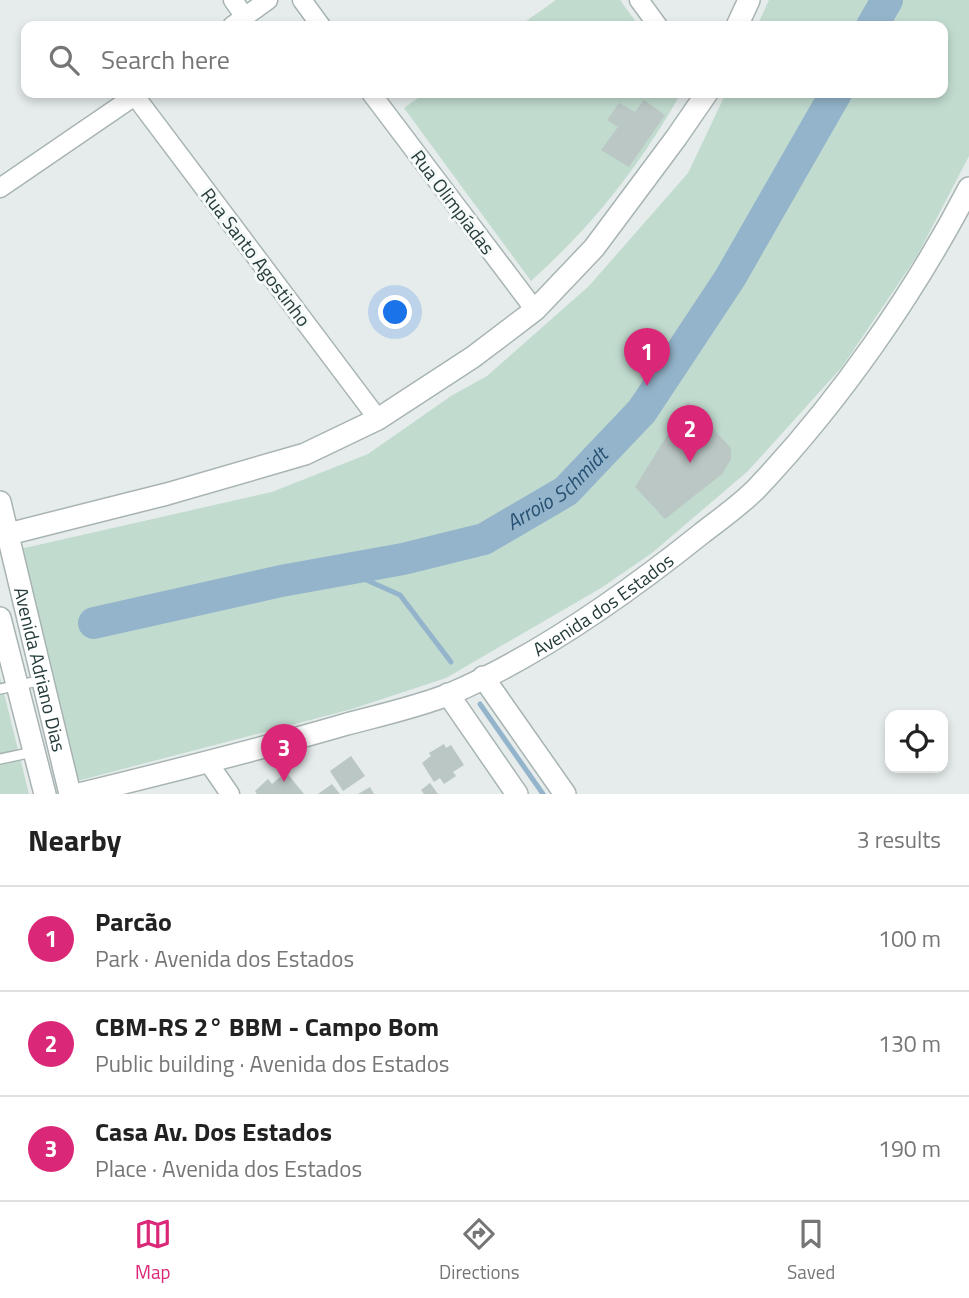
<!DOCTYPE html>
<meta charset="utf-8">
<style>
body{margin:0;font-family:"Titillium Web",sans-serif;background:#f6f6f6;color:#222}
.controls{position:absolute;right:21px;bottom:21px;display:grid;overflow:hidden;border-radius:14px;box-shadow:0 4px 10px #0003}
.controls button{width:63px;height:63px;display:grid;place-items:center;padding:0;border:0;border-bottom:2px solid #e0e0e0;background:#fff;color:#222;font:35px sans-serif}
.you{position:absolute;left:396px;top:313px;width:24px;height:24px;margin:-18px;border:5px solid #fff;border-radius:50%;background:#1a73e8;box-shadow:0 0 0 10px #1a73e833}
.badge{display:grid;place-items:center;width:46px;height:46px;border-radius:50%;background:#db2777;color:#fff;font-size:23px;font-weight:700}
.pin{position:absolute;translate:-50% -58px;filter:drop-shadow(0 2px 4px #0008)}
.pin::after{content:'';position:absolute;top:37px;width:24px;height:21px;background:inherit;clip-path:polygon(0 0,100% 0,50% 100%)}
.list{margin:0;padding:0;list-style:none}
h2{display:flex;justify-content:space-between;align-items:center;height:91px;margin:0;padding:0 28px;font-size:30px}
h2 small{font-size:23px;font-weight:400;color:#767676}
.list li{display:grid;grid-template-columns:46px 1fr auto;gap:21px;align-items:center;box-sizing:border-box;height:105px;padding:0 28px;border-top:2px solid #e0e0e0}
.list b{display:block;font-size:26px;white-space:nowrap}
.list p{margin:0;font-size:23px;white-space:nowrap;color:#767676}
.list em{font-size:23px;font-style:normal;color:#767676}
.icon{flex:none;width:38px;height:38px;fill:none;stroke:currentColor;stroke-width:2;stroke-linecap:round;stroke-linejoin:round}
.map{position:relative;flex:none;width:969px;height:794px;overflow:hidden}
.search{position:absolute;background:#fff;box-shadow:0 4px 10px #0003;left:21px;right:21px;top:21px;height:77px;display:flex;align-items:center;gap:18px;box-sizing:border-box;padding:0 24px;border-radius:14px;color:#767676;font-size:26px}
.sheet{height:406px;background:#fff}
nav{display:flex;justify-content:space-around;align-items:center;box-sizing:border-box;height:98px;border-top:2px solid #e0e0e0;background:#fff;font-size:19px;color:#767676}
nav a{display:grid;justify-items:center;gap:4px}
nav .on{color:#db2777}
.map>svg:first-child{display:block}
.green{fill:#c1dbcf}
.lines{fill:none;stroke-linecap:round;stroke-linejoin:round}
.stream{stroke:#94b4cb;stroke-width:5}
.river{stroke:#94b4cb;stroke-width:32}
.building{fill:#bbc7c5}
.service-casing{stroke:#a8b4b3;stroke-width:12}
.minor-casing{stroke:#a8b4b3;stroke-width:21}
.tertiary-casing{stroke:#a8b4b3;stroke-width:24}
.service{stroke:#fff;stroke-width:9}
.minor{stroke:#fff;stroke-width:18}
.tertiary{stroke:#fff;stroke-width:21}
.labels{text-anchor:middle;stroke-width:6;stroke-linejoin:round;paint-order:stroke}
.street-label{font-size:19px;fill:#263c3c;stroke:#f5f9f8}
.water-label{font-size:21px;font-style:italic;fill:#275172;stroke:#f5f9f8}
</style>
<div class="map">
<svg width="969" height="794" viewBox="0 0 969 794">
<rect width="100%" height="100%" fill="#e5eceb"/>
<g class="green">
<path d="M 556,0 L 620,0 L 639,26 L 519,26 Z"/>
<path d="M 769,0 L 969,0 L 969,156 L 917,256 L 842,367 L 748,471 L 652,553 L 601,588 L 446,678 L 352,709 L 77,781 L 20,549 L 272,492 L 368,454 L 451,396 L 487,376 L 589,286 L 688,173 L 726,93 L 943,93 L 943,26 L 757,26 Z"/>
<path d="M 425,93 L 681,93 C 639,167 594,224 531,281 L 404,108 Z"/>
<path d="M 0,677 L 29,794 L 0,794 Z"/>
</g>
<g class="lines">
<g class="stream">
<path d="M 344,570 L 400,595 L 451,662"/>
<path d="M 480,704 L 543,794"/>
</g>
<g class="river">
<path d="M 872,26 L 887,0"/>
<path id="s1" d="M 94,623 L 281,581 L 403,559 L 484,539 L 566,491 L 642,411 L 730,278 L 836,93"/>
</g>
</g>
<g class="building">
<path d="M 644,100 L 665,115 L 629,167 L 601,150 L 618,127 L 607,120 L 619,103 L 635,112 Z"/>
<path d="M 688,402 L 731,448 L 731,459 L 722,474 L 665,519 L 635,487 Z"/>
<path d="M 444,744 L 446,748 L 451,745 L 464,765 L 453,772 L 456,776 L 444,784 L 440,778 L 434,782 L 422,763 L 431,756 L 429,753 Z"/>
<path d="M 351,756 L 365,776 L 343,791 L 330,771 Z"/>
<path d="M 286,772 L 304,794 L 257,794 L 255,791 L 268,779 L 272,784 Z"/>
<path d="M 430,783 L 438,794 L 424,794 L 421,790 Z"/>
<path d="M 332,784 L 340,794 L 318,794 Z"/>
<path d="M 370,787 L 374,794 L 358,794 Z"/>
</g>
<g class="lines">
<defs>
<g id="service">
<path d="M 0,689 L 43,680"/>
<path d="M 0,759 L 33,752"/>
</g>
<g id="minor">
<path d="M 233,0 L 245,17"/>
<path d="M 302,0 L 321,26"/>
<path d="M 639,0 L 658,26"/>
<path d="M 232,26 L 268,0"/>
<path d="M 371,93 L 535,310"/>
<path d="M 135,96 L 378,419"/>
<path d="M 0,188 L 139,93"/>
<path d="M 208,762 L 230,794"/>
</g>
<g id="tertiary">
<path d="M 737,26 L 749,0"/>
<path id="s2" d="M 0,502 L 70,794"/>
<path d="M 0,536 L 167,494 L 305,454 L 378,419 L 473,357 L 535,310 L 594,248 L 676,138 L 707,93"/>
<path d="M 0,618 L 45,794"/>
<path d="M 483,677 L 565,794"/>
<path d="M 448,694 L 517,794"/>
<path id="s3" d="M 79,794 C 169,772 258,750 347,724 C 381,715 417,707 450,694 C 539,656 626,594 701,534 C 720,519 742,504 758,487 C 840,400 914,294 969,188"/>
</g>
</defs>
<use href="#service" class="service-casing"/>
<use href="#minor" class="minor-casing"/>
<use href="#tertiary" class="tertiary-casing"/>
<use href="#service" class="service"/>
<use href="#minor" class="minor"/>
<use href="#tertiary" class="tertiary"/>
</g>
<g class="labels">
<g class="street-label">
<text transform="translate(453 202) rotate(53)" y="7">Rua Olimpíadas</text>
<text transform="translate(256 257) rotate(53)" y="7">Rua Santo Agostinho</text>
<text dy="7" stroke="none"><textPath href="#s3" startOffset="562">Avenida dos Estados</textPath></text>
<text dy="7" stroke="none"><textPath href="#s2" startOffset="172">Avenida Adriano Dias</textPath></text>
</g>
<g class="water-label">
<text dy="7" stroke="none"><textPath href="#s1" startOffset="488">Arroio Schmidt</textPath></text>
</g>
</g>
</svg>
<div class="controls">
<button><svg class="icon" aria-label="locate" viewBox="0 0 24 24"><circle cx="12" cy="12" r="6"/><path d="M12 2v4M12 18v4M2 12h4M18 12h4"/></svg></button>
</div>
<div class="you"></div>
<div class="pin badge" style="left:647px;top:386px">1</div>
<div class="pin badge" style="left:690px;top:463px">2</div>
<div class="pin badge" style="left:284px;top:782px">3</div>
<div class="search"><svg class="icon" aria-label="search" viewBox="0 0 24 24"><circle cx="10" cy="10" r="6"/><path d="M15 15l6 6"/></svg>Search here</div>
</div>
<section class="sheet">
<h2>Nearby<small>3 results</small></h2>
<ul class="list">
<li><span class="badge">1</span><div><b>Parcão</b><p>Park · Avenida dos Estados</p></div><em>100 m</em></li>
<li><span class="badge">2</span><div><b>CBM-RS 2° BBM - Campo Bom</b><p>Public building · Avenida dos Estados</p></div><em>130 m</em></li>
<li><span class="badge">3</span><div><b>Casa Av. Dos Estados</b><p>Place · Avenida dos Estados</p></div><em>190 m</em></li>
</ul>
</section>
<nav>
<a class="on"><svg class="icon" aria-label="map" viewBox="0 0 24 24"><path d="M3 6l6-2 6 2 6-2v14l-6 2-6-2-6 2zM9 4v14M15 6v14"/></svg>Map</a>
<a><svg class="icon" aria-label="directions" viewBox="0 0 24 24"><path d="M12 3l9 9-9 9-9-9zM9 14v-3h6M13 9l2 2-2 2"/></svg>Directions</a>
<a><svg class="icon" aria-label="saved" viewBox="0 0 24 24"><path d="M7 4h10v16l-5-4-5 4z"/></svg>Saved</a>
</nav>
